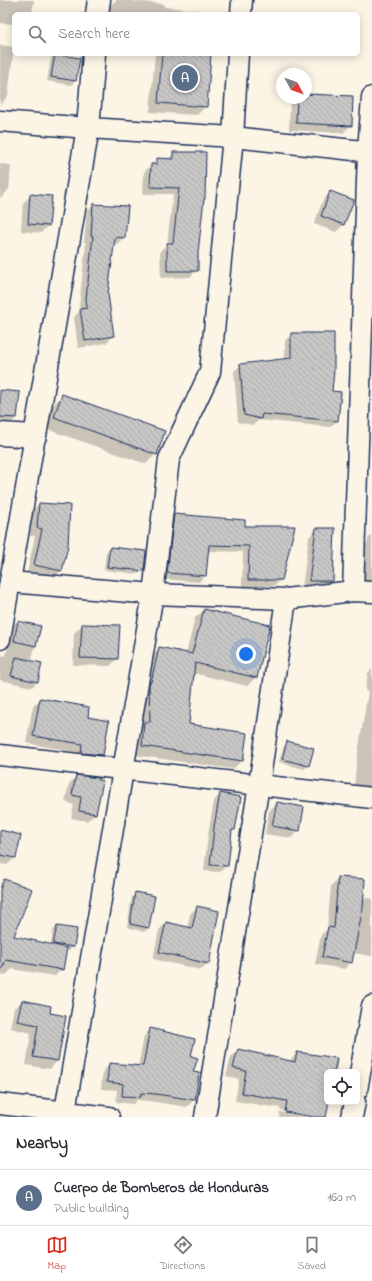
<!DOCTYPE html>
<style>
body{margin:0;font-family:"Indie Flower",sans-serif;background:#f7f7f7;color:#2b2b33}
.controls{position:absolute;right:12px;bottom:12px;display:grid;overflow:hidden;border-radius:6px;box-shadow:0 2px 10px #0003}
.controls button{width:36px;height:36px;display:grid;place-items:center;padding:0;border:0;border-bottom:1px solid #e1e1e2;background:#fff;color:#2b2b33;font:20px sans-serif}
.compass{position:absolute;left:276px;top:68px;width:36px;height:36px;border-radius:50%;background:#fff;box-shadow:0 2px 10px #0003;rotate:131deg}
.you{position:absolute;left:246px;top:654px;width:14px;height:14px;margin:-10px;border:3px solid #fff;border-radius:50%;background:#1a73e8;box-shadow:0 0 0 6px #1a73e833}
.badge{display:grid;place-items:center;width:26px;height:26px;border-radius:50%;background:#d93025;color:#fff;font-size:13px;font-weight:700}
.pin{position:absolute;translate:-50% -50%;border:2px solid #fff;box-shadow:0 1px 4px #0006}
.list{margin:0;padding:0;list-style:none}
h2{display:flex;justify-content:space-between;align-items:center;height:52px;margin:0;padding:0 16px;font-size:17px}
h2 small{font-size:13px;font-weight:400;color:#7c7c81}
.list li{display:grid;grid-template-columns:26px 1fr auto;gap:12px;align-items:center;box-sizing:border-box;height:56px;padding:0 16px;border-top:1px solid #e1e1e2}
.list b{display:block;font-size:15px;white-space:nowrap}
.list p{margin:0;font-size:13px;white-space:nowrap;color:#7c7c81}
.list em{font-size:13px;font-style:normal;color:#7c7c81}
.icon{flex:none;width:22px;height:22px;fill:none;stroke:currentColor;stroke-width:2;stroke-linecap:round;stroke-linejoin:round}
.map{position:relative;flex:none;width:372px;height:1117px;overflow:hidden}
.search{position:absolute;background:#fff;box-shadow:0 2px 10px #0003;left:12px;right:12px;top:12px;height:44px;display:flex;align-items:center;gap:10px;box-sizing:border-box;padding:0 14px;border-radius:6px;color:#7c7c81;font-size:15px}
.sheet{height:108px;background:#fff}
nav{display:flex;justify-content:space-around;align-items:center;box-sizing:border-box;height:56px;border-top:1px solid #e1e1e2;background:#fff;font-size:11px;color:#7c7c81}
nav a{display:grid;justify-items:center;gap:2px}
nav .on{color:#d93025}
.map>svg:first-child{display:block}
.shadow{fill:#0003}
.building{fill:url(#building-back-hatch);stroke:#1b2f5e}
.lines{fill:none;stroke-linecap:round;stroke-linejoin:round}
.street-casing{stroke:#1b2f5e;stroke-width:23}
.secondary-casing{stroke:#1b2f5e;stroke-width:25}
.street{stroke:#fcf5e5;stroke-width:20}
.secondary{stroke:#fcf5e5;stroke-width:22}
</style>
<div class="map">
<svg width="372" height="1117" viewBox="0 0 372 1117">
<defs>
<pattern id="building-back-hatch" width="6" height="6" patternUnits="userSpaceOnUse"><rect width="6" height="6" fill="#c8c7c6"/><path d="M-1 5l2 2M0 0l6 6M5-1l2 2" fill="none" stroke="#ababac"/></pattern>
</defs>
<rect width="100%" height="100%" fill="#fcf5e5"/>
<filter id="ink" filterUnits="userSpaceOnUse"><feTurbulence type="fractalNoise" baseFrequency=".025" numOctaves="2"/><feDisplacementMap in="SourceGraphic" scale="8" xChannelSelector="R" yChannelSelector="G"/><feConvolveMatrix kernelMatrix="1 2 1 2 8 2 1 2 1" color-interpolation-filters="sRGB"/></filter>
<g filter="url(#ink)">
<g class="shadow">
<path d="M 0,0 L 34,0 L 32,14 L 14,14 L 14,24 L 0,23 Z"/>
<path d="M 116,0 L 133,0 L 133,1 L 164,4 L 164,7 L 223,12 L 222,14 L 108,14 L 109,7 Z"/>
<path d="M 0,45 L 14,47 L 8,96 L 0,105 Z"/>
<path d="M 55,54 L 79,59 L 75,81 L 71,85 L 47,81 L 51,58 Z"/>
<path d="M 155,54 L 210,54 L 206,106 L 197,115 L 150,112 Z"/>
<path d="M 306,95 L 351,125 L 343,133 L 289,130 L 290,102 L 294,98 L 306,98 Z"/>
<path d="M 174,153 L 203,200 L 197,253 L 197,270 L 190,277 L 161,278 L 160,251 L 167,244 L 173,194 L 143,194 L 144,172 L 158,159 L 167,160 Z"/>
<path d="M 0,164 L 11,165 L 9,189 L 2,197 L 0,197 Z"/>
<path d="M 331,192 L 344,224 L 336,232 L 314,224 L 323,200 Z"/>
<path d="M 31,195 L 48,225 L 41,233 L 21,231 L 23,203 Z"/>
<path d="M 94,205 L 124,237 L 117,244 L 113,244 L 107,294 L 113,336 L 106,343 L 78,348 L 74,317 L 80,311 L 79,307 L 86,243 L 84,242 L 87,212 Z"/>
<path d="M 291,334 L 331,392 L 337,421 L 330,427 L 259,420 L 253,425 L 238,422 L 234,371 L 241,365 L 285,360 L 285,341 Z"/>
<path d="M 0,391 L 19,393 L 16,418 L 9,425 L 0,424 Z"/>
<path d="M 63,395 L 156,454 L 146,464 L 44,428 L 52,406 Z"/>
<path d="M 39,504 L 61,571 L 53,578 L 27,573 L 35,536 L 30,536 L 31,512 Z"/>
<path d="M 174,515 L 244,527 L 281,580 L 274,586 L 242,586 L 243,552 L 207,551 L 205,575 L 199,582 L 161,579 L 168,522 Z"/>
<path d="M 317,529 L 332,581 L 325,589 L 302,588 L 309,537 Z"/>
<path d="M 372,535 L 372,586 L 361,587 L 359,551 L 368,542 L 368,539 Z"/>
<path d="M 110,548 L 143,570 L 139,574 L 104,570 L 106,552 Z"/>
<path d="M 204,610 L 256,677 L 247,686 L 193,673 L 188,725 L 242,760 L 233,769 L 134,755 L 136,731 L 141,726 L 141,694 L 150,657 L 159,649 L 186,654 L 195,618 Z"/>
<path d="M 16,622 L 40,627 L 31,662 L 37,682 L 32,687 L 0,680 L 0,655 L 6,656 L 11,627 Z"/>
<path d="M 82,625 L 117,659 L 110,666 L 73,665 L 74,633 Z"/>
<path d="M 372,669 L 372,789 L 354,788 L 356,765 L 368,692 L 365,691 L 368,673 Z"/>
<path d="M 41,699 L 86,718 L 102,755 L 94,762 L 74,760 L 75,752 L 26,743 L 33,706 Z"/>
<path d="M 288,742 L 308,766 L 304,769 L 279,762 L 284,746 Z"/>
<path d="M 76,776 L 95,814 L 87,821 L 71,818 L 74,805 L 65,802 L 69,784 Z"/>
<path d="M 220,794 L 234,829 L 231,832 L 227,865 L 220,872 L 204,871 L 208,834 L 214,801 Z"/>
<path d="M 277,803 L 299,830 L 291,838 L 265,834 L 269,811 Z"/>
<path d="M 0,831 L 15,858 L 7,865 L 0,864 Z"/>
<path d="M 338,878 L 362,898 L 372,898 L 372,956 L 353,953 L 351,962 L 344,969 L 315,964 L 321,935 L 327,929 L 331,886 Z"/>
<path d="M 4,880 L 13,937 L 51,945 L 53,931 L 57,927 L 76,930 L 73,947 L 69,951 L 66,950 L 62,969 L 55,976 L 12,969 L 5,976 L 0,975 L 0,884 Z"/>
<path d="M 136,893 L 154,897 L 148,928 L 144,932 L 127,927 L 132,897 Z"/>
<path d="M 197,907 L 208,963 L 201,970 L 153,959 L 159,930 L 166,923 L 187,928 L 190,914 Z"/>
<path d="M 22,1001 L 49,1014 L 65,1017 L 57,1061 L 50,1069 L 26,1065 L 31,1033 L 10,1028 L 14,1008 Z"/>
<path d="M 151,1029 L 190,1056 L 194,1100 L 187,1107 L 149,1101 L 137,1100 L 133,1104 L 116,1102 L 117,1090 L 101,1089 L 103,1071 L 110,1064 L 138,1067 L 144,1036 Z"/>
<path d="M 238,1050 L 289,1062 L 290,1060 L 297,1053 L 338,1059 L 336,1072 L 327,1072 L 328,1102 L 325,1117 L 318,1117 L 280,1110 L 280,1112 L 307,1117 L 279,1117 L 280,1108 L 235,1101 L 239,1079 L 226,1076 L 231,1057 Z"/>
</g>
<g class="building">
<path d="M 55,54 L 80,58 L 76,81 L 51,77 Z"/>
<path d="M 162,54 L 211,54 L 207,107 L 158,103 Z"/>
<path d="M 306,94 L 353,96 L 352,126 L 296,123 L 297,98 L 306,98 Z"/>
<path d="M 173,152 L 206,152 L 205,199 L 204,199 L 198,253 L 198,271 L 167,271 L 167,243 L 173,243 L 179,188 L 150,187 L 151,164 L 157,164 L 157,158 L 173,159 Z"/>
<path d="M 330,191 L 354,200 L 344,225 L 321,216 Z"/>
<path d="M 30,194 L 52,196 L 49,226 L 28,224 Z"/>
<path d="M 93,204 L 128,206 L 125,238 L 115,237 L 108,294 L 114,336 L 85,341 L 80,309 L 87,308 L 86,299 L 93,236 L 91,236 Z"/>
<path d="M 291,333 L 334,333 L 334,371 L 332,391 L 341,392 L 338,421 L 262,414 L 261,419 L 244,415 L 240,364 L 291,358 Z"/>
<path d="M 0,390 L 20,392 L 17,418 L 0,417 Z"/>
<path d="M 62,394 L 165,431 L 157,455 L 54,417 Z"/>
<path d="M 39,503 L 70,505 L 68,546 L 62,571 L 34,565 L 42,529 L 37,528 Z"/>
<path d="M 174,514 L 245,520 L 245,526 L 295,526 L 282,580 L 248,580 L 249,546 L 209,545 L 206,576 L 167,573 Z"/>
<path d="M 316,528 L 335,528 L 333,581 L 309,581 Z"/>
<path d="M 110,547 L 146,551 L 144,571 L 107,567 Z"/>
<path d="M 204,609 L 270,625 L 257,678 L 195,663 L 189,724 L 247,733 L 243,761 L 142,746 L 144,722 L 150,722 L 149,684 L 150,682 L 151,682 L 159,647 L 192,654 Z"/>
<path d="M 18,621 L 41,626 L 36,646 L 14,641 Z"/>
<path d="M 82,624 L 120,625 L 118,659 L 80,658 Z"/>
<path d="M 16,657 L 42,663 L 38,682 L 11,676 Z"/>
<path d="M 40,698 L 89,707 L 88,717 L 109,721 L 103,755 L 81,753 L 82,744 L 33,736 Z"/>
<path d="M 287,741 L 314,748 L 309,766 L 282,759 Z"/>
<path d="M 76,775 L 99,778 L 98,780 L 103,781 L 96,814 L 79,811 L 81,797 L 72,795 Z"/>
<path d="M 220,793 L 241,797 L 235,830 L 232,830 L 228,866 L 210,865 L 214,827 Z"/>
<path d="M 277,802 L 304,807 L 300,831 L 272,826 Z"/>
<path d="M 0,830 L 21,835 L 16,858 L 0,855 Z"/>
<path d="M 338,877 L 365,879 L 363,907 L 352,963 L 322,957 L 328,927 L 334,928 Z"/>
<path d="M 4,879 L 32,889 L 14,936 L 67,948 L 63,970 L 6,960 L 2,969 L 0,969 L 0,890 Z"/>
<path d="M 135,892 L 155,896 L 149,928 L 130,924 Z"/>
<path d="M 197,906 L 219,911 L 209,964 L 159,952 L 166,922 L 192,928 Z"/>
<path d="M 57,926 L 77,929 L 74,947 L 53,944 Z"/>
<path d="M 22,1000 L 51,1006 L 50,1013 L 66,1016 L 58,1061 L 33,1057 L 38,1025 L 17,1021 Z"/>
<path d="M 150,1028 L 195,1039 L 191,1056 L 198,1058 L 193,1072 L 199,1073 L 195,1100 L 156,1094 L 141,1093 L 141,1097 L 122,1096 L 123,1084 L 107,1082 L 109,1063 L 143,1066 Z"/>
<path d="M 238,1049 L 295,1062 L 297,1052 L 337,1058 L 334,1072 L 327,1072 L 327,1102 L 329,1102 L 326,1117 L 313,1117 L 285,1112 L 287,1101 L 242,1093 L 246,1071 L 233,1068 Z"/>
</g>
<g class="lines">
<defs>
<g id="street">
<path d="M 241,14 L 242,0"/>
<path d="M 0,121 L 88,128 L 233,137 L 372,152"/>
<path d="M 10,582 L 153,594 L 286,599 L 353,591 L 372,592"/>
<path d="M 353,591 L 368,151 L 372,97"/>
<path d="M 0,639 L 35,436"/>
<path d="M 0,755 L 372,798"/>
<path d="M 357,1090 L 372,1006"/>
<path d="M 0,1104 L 109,1117"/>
<path d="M 64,1117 L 153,594 L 169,459 L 210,372 L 233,137 L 238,54"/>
<path d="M 205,1117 L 259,785 L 286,599"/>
<path d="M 352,1117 L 355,1102"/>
</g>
<g id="secondary">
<path d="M 97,14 L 99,0"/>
<path d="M 0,434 L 35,436 L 88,128 L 94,54"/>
</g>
</defs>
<use href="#street" class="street-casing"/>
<use href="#secondary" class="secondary-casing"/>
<use href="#street" class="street"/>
<use href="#secondary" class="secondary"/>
</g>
</g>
</svg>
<div class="controls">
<button><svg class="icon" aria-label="locate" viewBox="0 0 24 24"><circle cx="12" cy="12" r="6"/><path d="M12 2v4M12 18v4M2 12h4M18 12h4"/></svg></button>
</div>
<svg class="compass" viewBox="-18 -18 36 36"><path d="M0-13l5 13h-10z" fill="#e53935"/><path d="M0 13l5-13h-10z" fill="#7c7c81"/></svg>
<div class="you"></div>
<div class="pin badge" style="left:185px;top:78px;background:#5c6f8a">A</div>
<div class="search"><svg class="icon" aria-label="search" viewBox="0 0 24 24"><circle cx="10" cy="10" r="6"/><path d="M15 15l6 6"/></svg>Search here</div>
</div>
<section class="sheet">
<h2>Nearby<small></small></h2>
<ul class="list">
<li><span class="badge" style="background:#5c6f8a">A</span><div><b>Cuerpo de Bomberos de Honduras</b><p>Public building</p></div><em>160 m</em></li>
</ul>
</section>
<nav>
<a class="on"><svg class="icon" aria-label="map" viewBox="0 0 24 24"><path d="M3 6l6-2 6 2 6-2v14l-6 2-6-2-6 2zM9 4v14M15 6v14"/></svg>Map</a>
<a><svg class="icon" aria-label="directions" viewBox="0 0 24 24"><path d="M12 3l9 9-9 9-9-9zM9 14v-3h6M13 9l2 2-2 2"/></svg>Directions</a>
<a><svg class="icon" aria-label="saved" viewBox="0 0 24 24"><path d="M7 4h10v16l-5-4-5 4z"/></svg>Saved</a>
</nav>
